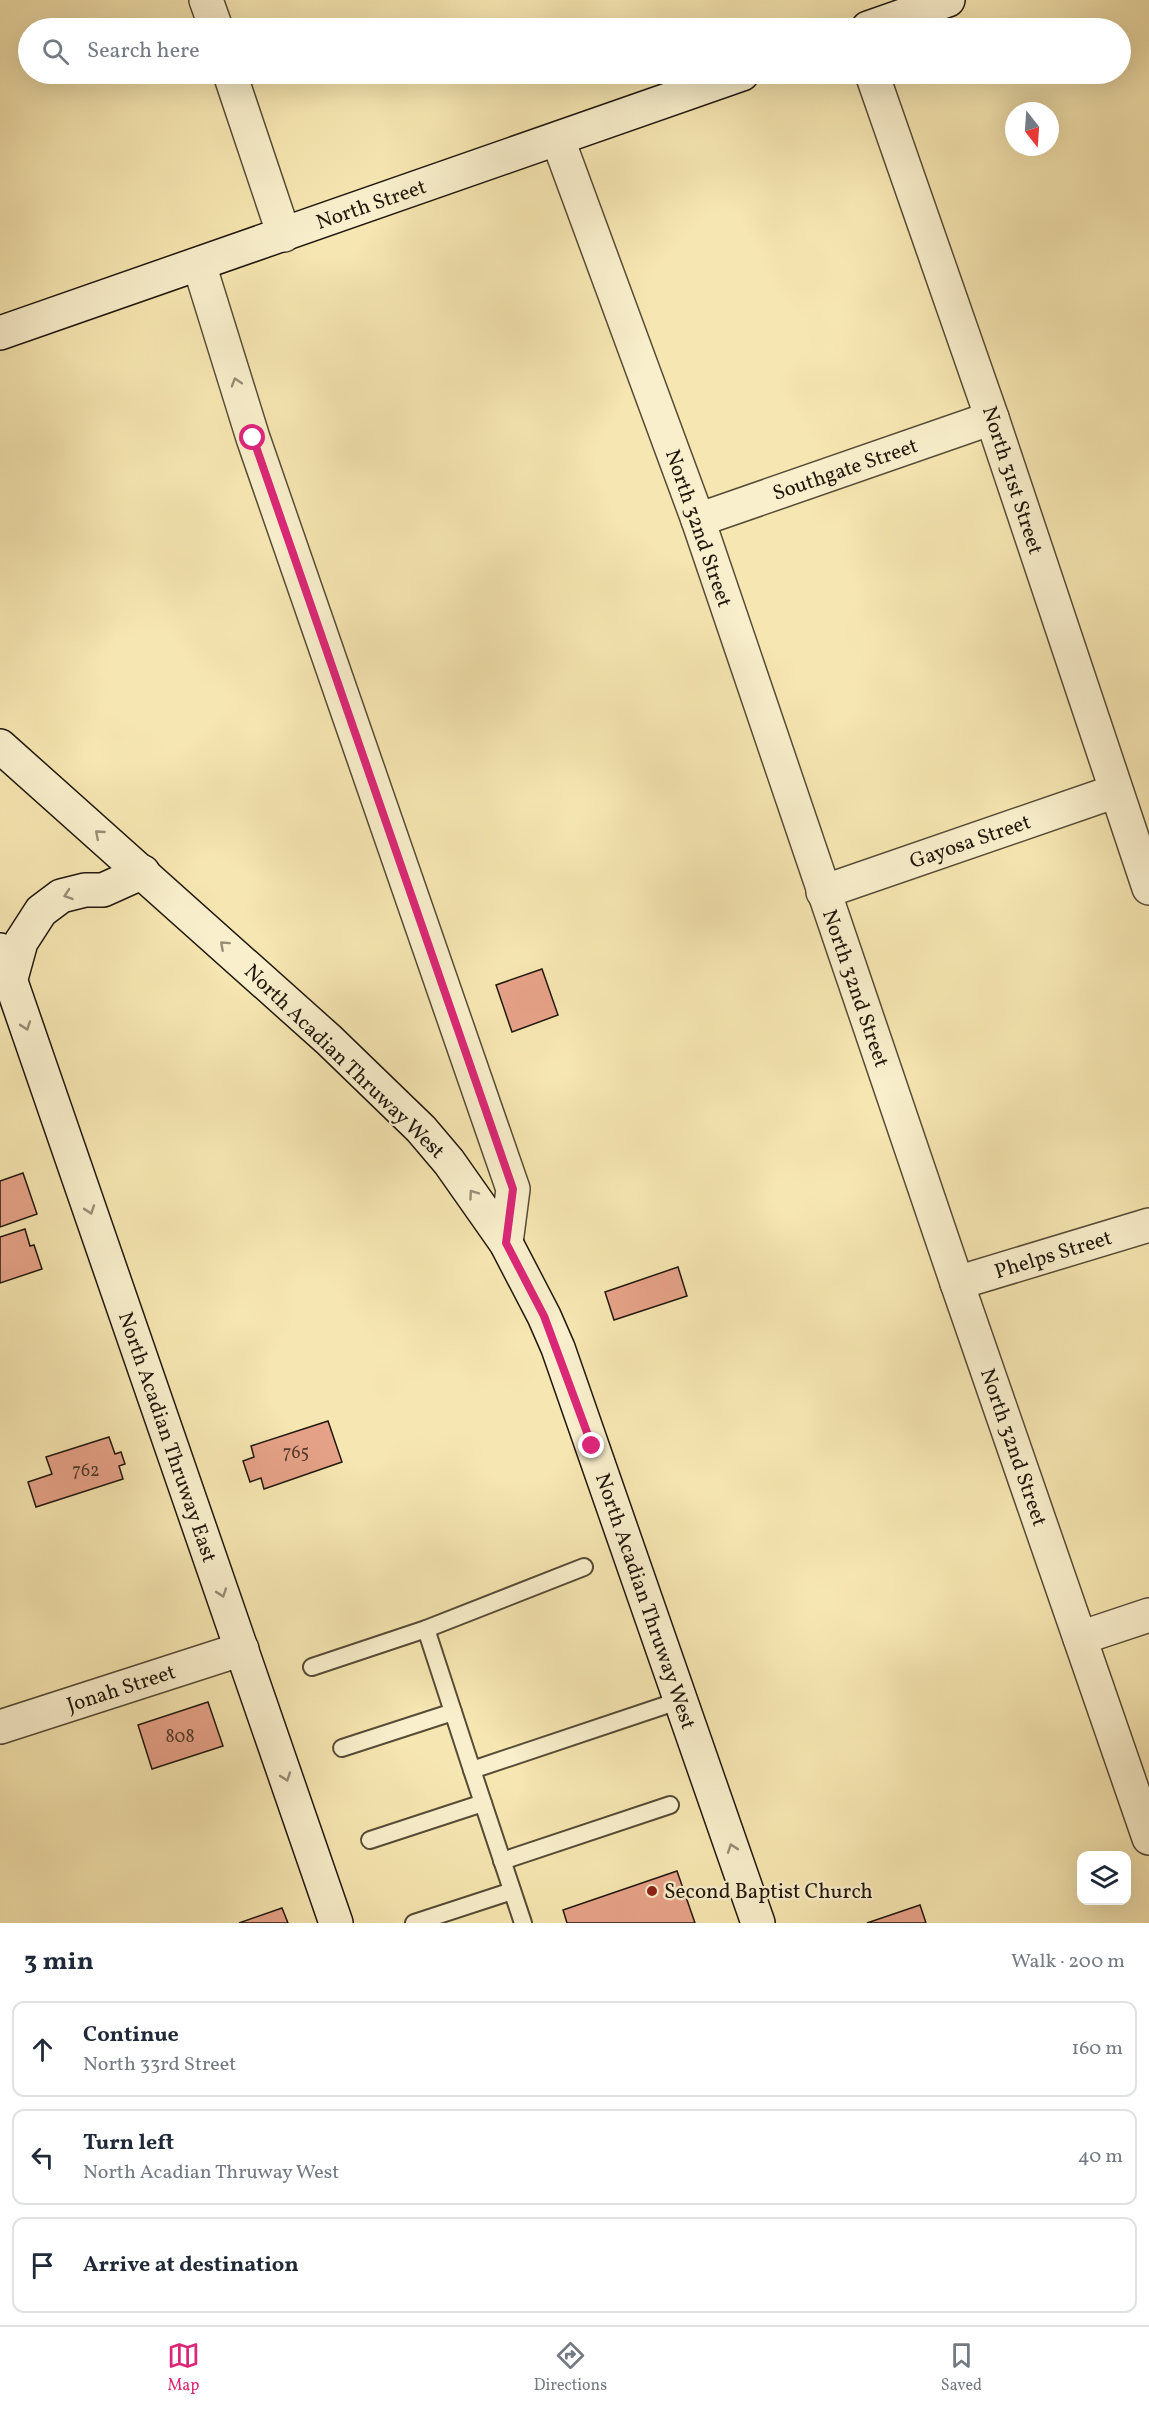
<!DOCTYPE html>
<meta charset="utf-8">
<style>
body{margin:0;font-family:Vollkorn,serif;background:#f2f2f3;color:#1f2937}
.controls{position:absolute;right:18px;bottom:18px;display:grid;overflow:hidden;border-radius:12px;box-shadow:0 6px 24px #0002}
.controls button{width:54px;height:54px;display:grid;place-items:center;padding:0;border:0;border-bottom:2px solid #e0e1e3;background:#fff;color:#1f2937;font:30px sans-serif}
.compass{position:absolute;left:1005px;top:102px;width:54px;height:54px;border-radius:50%;background:#fff;box-shadow:0 6px 24px #0002;rotate:163deg}
.stop{position:absolute;width:18px;height:18px;margin:-14px;border:4px solid #db2777;border-radius:50%;background:#fff}
.stop.end{background:#db2777;border-color:#fff;box-shadow:0 2px 6px #0008}
.list{margin:0;padding:0;list-style:none}
h2{display:flex;justify-content:space-between;align-items:center;height:78px;margin:0;padding:0 24px;font-size:26px}
h2 small{font-size:20px;font-weight:400;color:#747a83}
.list li{display:grid;grid-template-columns:39px 1fr auto;gap:18px;align-items:center;box-sizing:border-box;height:96px;margin:0 12px 12px;padding:0 12px;border:2px solid #e0e1e3;border-radius:12px}
.list b{display:block;font-size:22px;white-space:nowrap}
.list p{margin:0;font-size:20px;white-space:nowrap;color:#747a83}
.list em{font-size:20px;font-style:normal;color:#747a83}
.icon{flex:none;width:33px;height:33px;fill:none;stroke:currentColor;stroke-width:2;stroke-linecap:round;stroke-linejoin:round}
.map{position:relative;flex:none;width:1149px;height:1923px;overflow:hidden}
.search{position:absolute;background:#fff;box-shadow:0 6px 24px #0002;left:18px;right:18px;top:18px;height:66px;display:flex;align-items:center;gap:15px;box-sizing:border-box;padding:0 21px;border-radius:33px;color:#747a83;font-size:22px}
.sheet{height:402px;background:#fff}
nav{display:flex;justify-content:space-around;align-items:center;box-sizing:border-box;height:84px;border-top:2px solid #e0e1e3;background:#fff;font-size:16px;color:#747a83}
nav a{display:grid;justify-items:center;gap:3px}
nav .on{color:#db2777}
.map>svg:first-child{display:block}
.building{fill:#e6a288;stroke:#20180d;stroke-width:1.5}
.lines{fill:none;stroke-linecap:round;stroke-linejoin:round}
.lane-casing{stroke:#564c36;stroke-width:20}
.street-casing{stroke:#564c36;stroke-width:36}
.secondary-casing{stroke:#20180d;stroke-width:36}
.lane{stroke:#f9efcc;stroke-width:16}
.street{stroke:#f9efcc;stroke-width:33}
.secondary{stroke:#f9efcc;stroke-width:33}
.oneway{stroke:#978e76}
.route{stroke:#db2777;stroke-width:8}
.poi-dot{fill:#8f2418;stroke:#f9efcc;stroke-width:2}
.labels{text-anchor:middle;stroke-width:4.5;stroke-linejoin:round;paint-order:stroke}
.number-label{font-size:18px;fill:#523a2c}
.street-label{font-size:21px;fill:#20180d;stroke:#f9efcc}
.poi-label{font-size:21px;fill:#20180d;stroke:#f9efcc;text-anchor:start}
</style>
<div class="map">
<svg width="1149" height="1923" viewBox="0 0 1149 1923">
<rect width="100%" height="100%" fill="#f6e6b1"/>
<filter id="stains"><feTurbulence type="fractalNoise" baseFrequency=".00333" numOctaves="4"/><feColorMatrix values="0 0 0 0 .2 0 0 0 0 .09 0 0 0 0 .02 0 0 0 .5 -.17"/></filter>
<radialGradient id="worn" r=".72"><stop offset=".6" stop-color="#630" stop-opacity="0"/><stop offset="1" stop-color="#630" stop-opacity=".3"/></radialGradient>
<g class="building">
<path d="M 542,969 L 558,1015 L 512,1032 L 496,985 Z"/>
<path d="M 23,1173 L 37,1214 L 0,1227 L 0,1181 Z"/>
<path d="M 25,1229 L 30,1246 L 34,1245 L 42,1269 L 0,1283 L 0,1237 Z"/>
<path d="M 678,1267 L 687,1296 L 614,1320 L 605,1292 Z"/>
<path d="M 328,1421 L 342,1462 L 264,1489 L 261,1478 L 250,1482 L 243,1461 L 254,1457 L 251,1446 Z"/>
<path d="M 109,1437 L 115,1454 L 121,1452 L 125,1464 L 119,1466 L 123,1479 L 36,1507 L 28,1482 L 52,1474 L 46,1457 Z"/>
<path d="M 208,1702 L 223,1746 L 152,1769 L 138,1725 Z"/>
<path d="M 677,1871 L 695,1923 L 567,1923 L 563,1910 Z"/>
<path d="M 920,1905 L 926,1923 L 867,1923 Z"/>
<path d="M 282,1908 L 288,1923 L 239,1923 Z"/>
</g>
<g class="lines">
<defs>
<g id="lane">
<path d="M 426,1629 L 584,1567"/>
<path d="M 312,1667 L 426,1629 L 472,1770"/>
<path d="M 342,1748 L 453,1712"/>
<path d="M 370,1840 L 483,1803"/>
<path d="M 502,1861 L 670,1805"/>
<path d="M 414,1923 L 512,1891"/>
<path d="M 523,1923 L 472,1770 L 681,1700"/>
</g>
<g id="street">
<path d="M 206,0 L 216,28"/>
<path d="M 230,74 L 284,235"/>
<path d="M 872,74 L 992,418 L 1149,888"/>
<path d="M 558,140 L 698,520 L 957,1283 L 1149,1838"/>
<path d="M 199,264 L 253,438 L 513,1189 L 506,1243"/>
<path d="M 698,520 L 992,418"/>
<path d="M 823,892 L 1116,791"/>
<path d="M 957,1283 L 1149,1225"/>
<path d="M 1080,1638 L 1149,1615"/>
<path d="M 0,1727 L 242,1649"/>
</g>
<g id="secondary">
<path d="M 868,28 L 948,0"/>
<path d="M 0,333 L 742,74"/>
<path d="M 0,746 L 329,1040 L 421,1129 L 449,1162 L 506,1243 L 544,1316 L 558,1348 L 758,1923"/>
<path d="M 0,950 L 336,1923"/>
<path d="M 10,982 L 21,942 L 41,911 L 61,896 L 85,890 L 103,890 L 143,872"/>
</g>
</defs>
<use href="#lane" class="lane-casing"/>
<use href="#street" class="street-casing"/>
<use href="#secondary" class="secondary-casing"/>
<use href="#lane" class="lane"/>
<use href="#street" class="street"/>
<use href="#secondary" class="secondary"/>
</g>
<defs><path id="oneway-chevron" d="M-2-3.5L2.5 0L-2 3.5" fill="none" stroke-width="1.6" stroke-linecap="round" stroke-linejoin="round" transform="scale(1.5)"/></defs>
<g class="oneway">
<use href="#oneway-chevron" transform="translate(236 382) rotate(-107)"/>
<use href="#oneway-chevron" transform="translate(99 834) rotate(-139)"/>
<use href="#oneway-chevron" transform="translate(68 895) rotate(161)"/>
<use href="#oneway-chevron" transform="translate(224 945) rotate(-138)"/>
<use href="#oneway-chevron" transform="translate(26 1026) rotate(71)"/>
<use href="#oneway-chevron" transform="translate(473 1194) rotate(-125)"/>
<use href="#oneway-chevron" transform="translate(90 1210) rotate(71)"/>
<use href="#oneway-chevron" transform="translate(222 1593) rotate(71)"/>
<use href="#oneway-chevron" transform="translate(286 1777) rotate(71)"/>
<use href="#oneway-chevron" transform="translate(732 1848) rotate(-109)"/>
</g>
<g class="lines">
<path class="route" d="M 253,438 L 513,1189 L 506,1243 L 544,1316 L 592,1446"/>
</g>
<circle class="poi-dot" cx="652" cy="1891" r="6"/>
<g class="labels">
<g class="number-label">
<text x="296" y="1458">765</text>
<text x="86" y="1476">762</text>
<text x="180" y="1742">808</text>
</g>
<g class="street-label">
<text transform="translate(371 204) rotate(-19)" y="7">North Street</text>
<text transform="translate(845 469) rotate(-19)" y="7">Southgate Street</text>
<text transform="translate(1013 480) rotate(72)" y="7">North 31st Street</text>
<text transform="translate(699 528) rotate(71)" y="7">North 32nd Street</text>
<text transform="translate(970 841) rotate(-19)" y="7">Gayosa Street</text>
<text transform="translate(856 988) rotate(71)" y="7">North 32nd Street</text>
<text transform="translate(345 1061) rotate(44)" y="7">North Acadian Thruway West</text>
<text transform="translate(1053 1254) rotate(-17)" y="7">Phelps Street</text>
<text transform="translate(168 1437) rotate(71)" y="7">North Acadian Thruway East</text>
<text transform="translate(1014 1447) rotate(71)" y="7">North 32nd Street</text>
<text transform="translate(646 1601) rotate(71)" y="7">North Acadian Thruway West</text>
<text transform="translate(121 1688) rotate(-18)" y="7">Jonah Street</text>
</g>
<g class="poi-label">
<text x="664" y="1898">Second Baptist Church</text>
</g>
</g>
<rect width="100%" height="100%" filter="url(#stains)"/>
<rect width="100%" height="100%" fill="url(#worn)"/>
</svg>
<div class="controls">
<button><svg class="icon" aria-label="layers" viewBox="0 0 24 24"><path d="M12 4l9 5-9 5-9-5zM3 14l9 5 9-5"/></svg></button>
</div>
<svg class="compass" viewBox="-18 -18 36 36"><path d="M0-13l5 13h-10z" fill="#e53935"/><path d="M0 13l5-13h-10z" fill="#747a83"/></svg>
<div class="stop" style="left:253px;top:438px"></div>
<div class="stop end" style="left:592px;top:1446px"></div>
<div class="search"><svg class="icon" aria-label="search" viewBox="0 0 24 24"><circle cx="10" cy="10" r="6"/><path d="M15 15l6 6"/></svg>Search here</div>
</div>
<section class="sheet">
<h2>3 min<small>Walk · 200 m</small></h2>
<ul class="list">
<li><svg class="icon" aria-label="ahead" viewBox="0 0 24 24"><path d="M12 20V5M6 11l6-6 6 6"/></svg><div><b>Continue</b><p>North 33rd Street</p></div><em>160 m</em></li>
<li><svg class="icon" aria-label="left" viewBox="0 0 24 24"><path d="M17 20v-9H6M10 6l-5 5 5 5"/></svg><div><b>Turn left</b><p>North Acadian Thruway West</p></div><em>40 m</em></li>
<li><svg class="icon" aria-label="arrive" viewBox="0 0 24 24"><path d="M6 21V4h12l-3 4 3 4H6"/></svg><div><b>Arrive at destination</b></div></li>
</ul>
</section>
<nav>
<a class="on"><svg class="icon" aria-label="map" viewBox="0 0 24 24"><path d="M3 6l6-2 6 2 6-2v14l-6 2-6-2-6 2zM9 4v14M15 6v14"/></svg>Map</a>
<a><svg class="icon" aria-label="directions" viewBox="0 0 24 24"><path d="M12 3l9 9-9 9-9-9zM9 14v-3h6M13 9l2 2-2 2"/></svg>Directions</a>
<a><svg class="icon" aria-label="saved" viewBox="0 0 24 24"><path d="M7 4h10v16l-5-4-5 4z"/></svg>Saved</a>
</nav>
